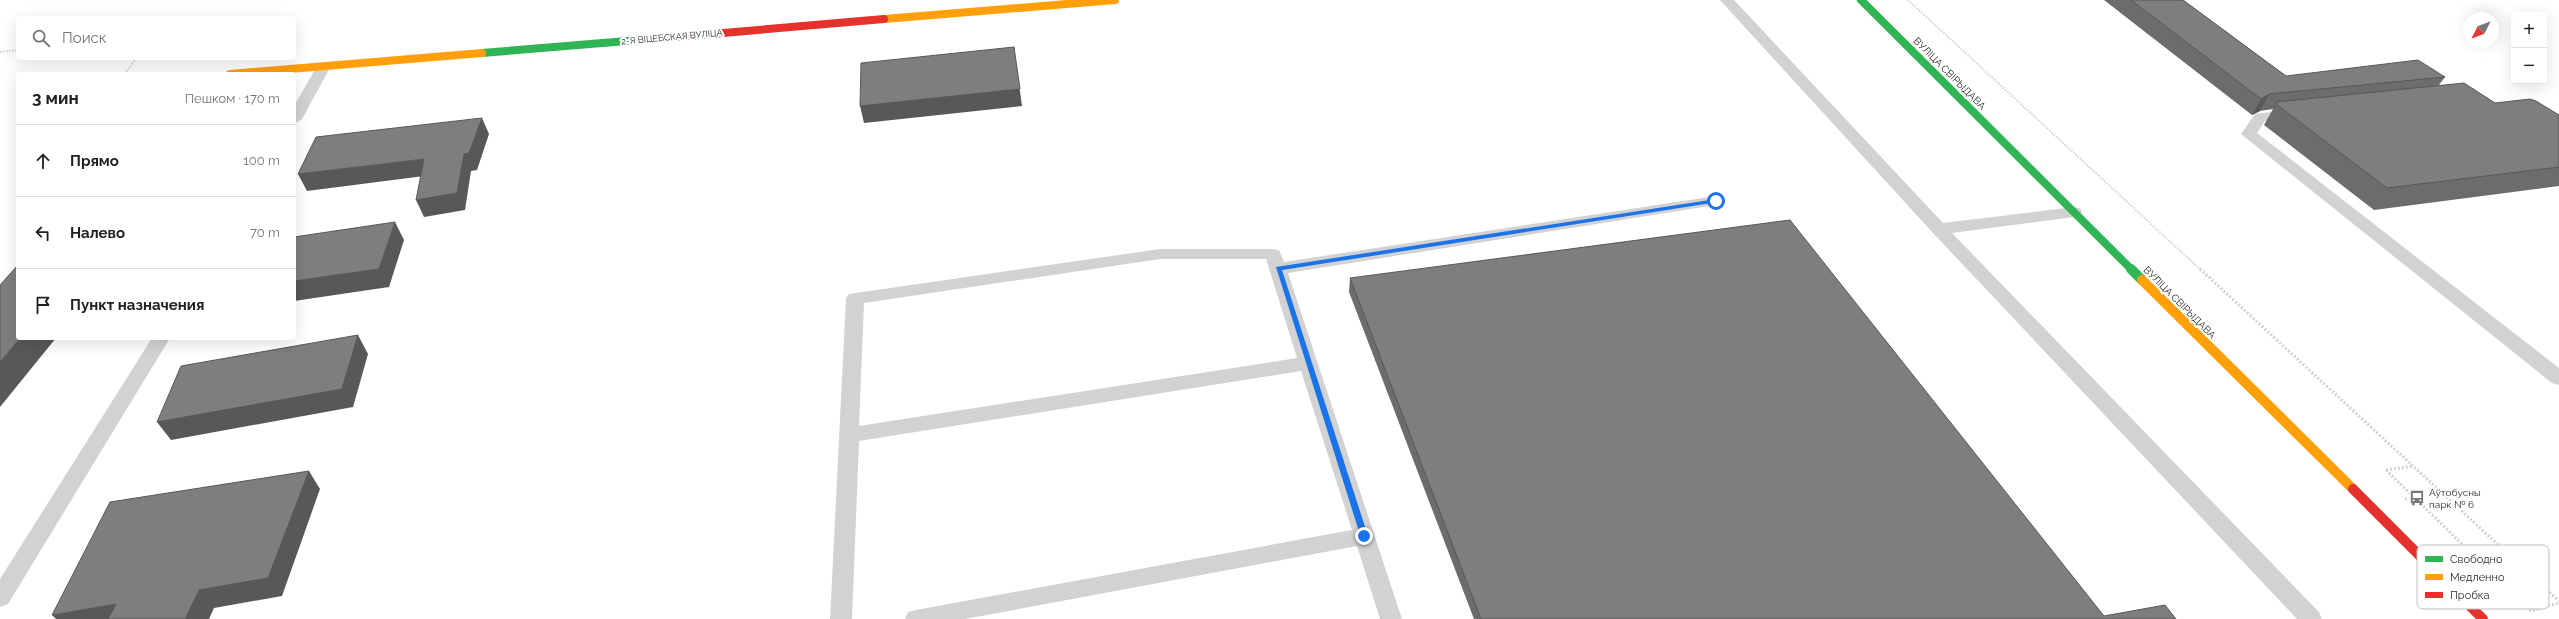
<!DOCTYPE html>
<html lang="ru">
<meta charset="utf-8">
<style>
body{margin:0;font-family:Raleway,sans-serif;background:#f2f2f2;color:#202124}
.controls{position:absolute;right:12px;top:12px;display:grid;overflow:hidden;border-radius:4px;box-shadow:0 4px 16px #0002}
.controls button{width:36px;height:36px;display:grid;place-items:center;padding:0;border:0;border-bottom:1px solid #e0e0e0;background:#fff;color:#202124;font:20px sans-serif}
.compass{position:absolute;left:2463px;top:12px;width:36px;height:36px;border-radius:50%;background:#fff;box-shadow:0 4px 16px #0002;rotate:228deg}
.stop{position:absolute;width:12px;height:12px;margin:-9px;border:3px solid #1a73e8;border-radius:50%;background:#fff}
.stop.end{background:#1a73e8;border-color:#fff;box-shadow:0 1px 4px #0008}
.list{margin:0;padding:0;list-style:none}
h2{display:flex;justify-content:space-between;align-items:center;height:52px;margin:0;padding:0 16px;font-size:17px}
h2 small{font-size:13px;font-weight:400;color:#757577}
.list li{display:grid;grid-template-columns:26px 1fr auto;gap:12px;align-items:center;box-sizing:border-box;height:72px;padding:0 16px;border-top:1px solid #e0e0e0}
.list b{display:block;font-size:15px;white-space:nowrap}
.list em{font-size:13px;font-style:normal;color:#757577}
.icon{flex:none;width:22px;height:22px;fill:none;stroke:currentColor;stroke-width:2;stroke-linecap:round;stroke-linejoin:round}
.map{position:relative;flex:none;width:2559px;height:619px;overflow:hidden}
.search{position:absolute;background:#fff;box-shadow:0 4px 16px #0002;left:16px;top:16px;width:280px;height:44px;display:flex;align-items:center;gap:10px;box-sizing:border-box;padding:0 14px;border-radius:4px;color:#757577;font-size:15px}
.panel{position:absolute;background:#fff;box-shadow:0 4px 16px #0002;left:16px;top:72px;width:280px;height:268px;border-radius:4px}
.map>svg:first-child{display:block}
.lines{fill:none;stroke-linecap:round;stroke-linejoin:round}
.path-far1{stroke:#d2d2d2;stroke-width:2;stroke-dasharray:1.5 1.5;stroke-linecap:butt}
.path{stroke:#d2d2d2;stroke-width:3;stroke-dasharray:2 2;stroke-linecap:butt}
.lane{fill:#d2d2d2;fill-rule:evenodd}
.fast-far1{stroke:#30b455;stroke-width:8}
.fast{stroke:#30b455;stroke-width:10}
.slow-far1{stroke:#ff9f0a;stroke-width:8}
.slow{stroke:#ff9f0a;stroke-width:10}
.jam-far1{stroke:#e5322d;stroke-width:8}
.jam{stroke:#e5322d;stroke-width:10}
.wall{fill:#6c6c6c}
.shaded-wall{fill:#585858}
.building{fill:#7e7e7e;stroke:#585858}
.route{fill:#1a73e8}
.labels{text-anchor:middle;stroke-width:4;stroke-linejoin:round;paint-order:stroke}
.far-street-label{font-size:9px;fill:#2d2d2d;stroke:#fff}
.street-label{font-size:10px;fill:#2d2d2d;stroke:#fff}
.poi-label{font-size:10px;fill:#2d2d2d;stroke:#fff;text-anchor:start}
.key{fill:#fff;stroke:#c0c0c0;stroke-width:1}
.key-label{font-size:11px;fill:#2d2d2d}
</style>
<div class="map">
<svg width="2559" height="619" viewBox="0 0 2559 619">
<rect width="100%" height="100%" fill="#fff"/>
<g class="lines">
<g class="path-far1">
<path d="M 1908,0 L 2201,270"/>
<path d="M 0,52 L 18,50"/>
<path d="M 125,74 L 136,58"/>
</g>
<g class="path">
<path d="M 2200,269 L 2559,601"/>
<path d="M 2386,470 L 2531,611 L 2559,603"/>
<path d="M 2386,470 L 2413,466"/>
<path d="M 2405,499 L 2416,498"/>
</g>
<g class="lane">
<path d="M 1720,0 L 1734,0 L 1943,223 L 2074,207 L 2080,208 L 2082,212 L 2074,217 L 1952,233 L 2319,612 L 2322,619 L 2297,619 L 1933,233 Z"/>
<path d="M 324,62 L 331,66 L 302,119 L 294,124 L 294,106 L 317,66 Z"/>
<path d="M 2293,109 L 2301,114 L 2298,117 L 2265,121 L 2257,133 L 2559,368 L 2559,385 L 2552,383 L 2241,134 L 2255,114 Z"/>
<path d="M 1716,196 L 1722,198 L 1724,201 L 1722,204 L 1288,273 L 1402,619 L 1380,619 L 1357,546 L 965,619 L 905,619 L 908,612 L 916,610 L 1352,530 L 1301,371 L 859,441 L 852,619 L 830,619 L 846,298 L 849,294 L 1160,249 L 1273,249 L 1279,250 L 1284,262 ZM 1160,259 L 1266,259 L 1297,358 L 859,426 L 864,303 Z"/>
<path d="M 152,338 L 170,338 L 8,604 L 0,607 L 0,579 Z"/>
</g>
<g class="fast-far1">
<path d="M 1861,0 L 2132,270"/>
<path d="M 482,53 L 688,36"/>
</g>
<path class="fast" d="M 2131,269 L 2142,280"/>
<g class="slow-far1">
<path d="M 884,19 L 1115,0"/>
<path d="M 230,74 L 482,53"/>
</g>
<path class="slow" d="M 2142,280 L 2353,489"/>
<path class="jam-far1" d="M 688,36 L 884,19"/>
<path class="jam" d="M 2353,489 L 2483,619"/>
</g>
<g class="wall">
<path d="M 2104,0 L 2183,0 L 2286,76 L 2445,77 L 2439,85 L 2495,103 L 2559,115 L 2559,186 L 2374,210 L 2264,125 L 2273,109 L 2260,111 L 2252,115 Z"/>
<path d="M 1350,278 L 2104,616 L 2176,619 L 1474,619 L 1349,292 Z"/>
</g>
<g class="shaded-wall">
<path d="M 1014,47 L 1022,106 L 864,123 L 860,106 Z"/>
<path d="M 2269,94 L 2260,111 L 2252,115 L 2261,99 Z"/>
<path d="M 482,118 L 489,134 L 477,170 L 471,171 L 465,210 L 424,217 L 416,200 L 464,154 Z"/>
<path d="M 424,159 L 432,175 L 307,191 L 298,174 Z"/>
<path d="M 395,222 L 404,240 L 389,287 L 294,301 L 294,281 Z"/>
<path d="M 358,335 L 368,354 L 353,407 L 171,440 L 157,422 Z"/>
<path d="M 20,338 L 56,338 L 0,407 L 0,362 Z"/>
<path d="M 309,471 L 320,489 L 282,596 L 214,608 L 209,619 L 185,619 L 199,590 Z"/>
<path d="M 116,604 L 129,619 L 56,619 L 52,615 Z"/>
</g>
<g class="building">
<path d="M 2131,0 L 2183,0 L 2286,76 L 2418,60 L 2445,77 L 2269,94 L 2261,99 Z"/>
<path d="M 1014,47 L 1020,89 L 860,106 L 861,63 Z"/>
<path d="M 2464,83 L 2495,103 L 2530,99 L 2536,101 L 2559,115 L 2559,167 L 2387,188 L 2276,104 L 2277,102 Z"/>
<path d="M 482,118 L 469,153 L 464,154 L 457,193 L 416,200 L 424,159 L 298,174 L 316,137 Z"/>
<path d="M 1790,220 L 2104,616 L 2165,605 L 2176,619 L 1481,619 L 1350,278 Z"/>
<path d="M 395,222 L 379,269 L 294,281 L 294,237 Z"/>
<path d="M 18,265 L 18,338 L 20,338 L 0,362 L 0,285 Z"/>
<path d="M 358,335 L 342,389 L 157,422 L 181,366 Z"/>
<path d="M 309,471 L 268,578 L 199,590 L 185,619 L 108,619 L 116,604 L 52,615 L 110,502 Z"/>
</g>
<path class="route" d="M 1716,199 L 1718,202 L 1282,270 L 1368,536 L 1361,538 L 1276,267 Z"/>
<defs>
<symbol id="bus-bare" viewBox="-9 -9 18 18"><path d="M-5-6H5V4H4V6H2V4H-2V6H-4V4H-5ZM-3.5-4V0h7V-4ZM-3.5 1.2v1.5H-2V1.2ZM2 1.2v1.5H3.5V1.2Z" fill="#767676" stroke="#fff" stroke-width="2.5" paint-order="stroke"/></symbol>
</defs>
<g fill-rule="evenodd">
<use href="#bus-bare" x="2406" y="487" width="22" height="22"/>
</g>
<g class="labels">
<g class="far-street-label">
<text transform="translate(672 37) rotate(-5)" y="3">2-Я ВІЦЕБСКАЯ ВУЛІЦА</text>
</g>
<g class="street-label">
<text transform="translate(1950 73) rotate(45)" y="4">ВУЛІЦА СВІРЫДАВА</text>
<text transform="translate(2180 302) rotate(45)" y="4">ВУЛІЦА СВІРЫДАВА</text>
</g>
<g class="poi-label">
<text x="2429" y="496">Аўтобусны<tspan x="2429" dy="12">парк № 6</tspan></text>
</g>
</g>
<rect x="2417" y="545" width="132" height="64" rx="6" class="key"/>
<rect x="2425" y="556" width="18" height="6" fill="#30b455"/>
<rect x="2425" y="574" width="18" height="6" fill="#ff9f0a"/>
<rect x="2425" y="592" width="18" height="6" fill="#e5322d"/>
<g class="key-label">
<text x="2450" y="563">Свободно</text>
<text x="2450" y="581">Медленно</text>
<text x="2450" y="599">Пробка</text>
</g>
</svg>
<div class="controls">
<button>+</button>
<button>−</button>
</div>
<svg class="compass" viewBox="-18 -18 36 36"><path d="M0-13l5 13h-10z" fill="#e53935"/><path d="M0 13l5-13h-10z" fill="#757577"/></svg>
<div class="stop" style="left:1716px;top:201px"></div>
<div class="stop end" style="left:1364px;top:536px"></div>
<div class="search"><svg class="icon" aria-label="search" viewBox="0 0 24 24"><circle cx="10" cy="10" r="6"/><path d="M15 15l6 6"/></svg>Поиск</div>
<section class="panel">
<h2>3 мин<small>Пешком · 170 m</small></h2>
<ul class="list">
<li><svg class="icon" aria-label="ahead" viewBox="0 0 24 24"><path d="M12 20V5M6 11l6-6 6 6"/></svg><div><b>Прямо</b></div><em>100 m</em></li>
<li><svg class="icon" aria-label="left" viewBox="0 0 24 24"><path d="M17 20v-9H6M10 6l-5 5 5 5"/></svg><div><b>Налево</b></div><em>70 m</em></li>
<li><svg class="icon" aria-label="arrive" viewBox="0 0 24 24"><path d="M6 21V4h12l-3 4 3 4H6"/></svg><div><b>Пункт назначения</b></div></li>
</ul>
</section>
</div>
